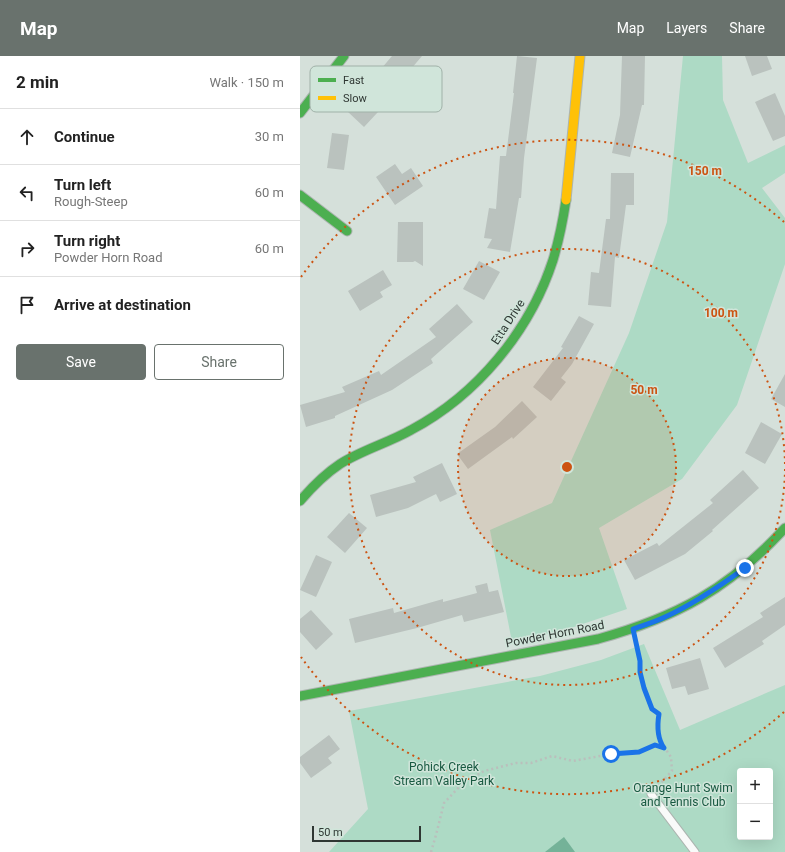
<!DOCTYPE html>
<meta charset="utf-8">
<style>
body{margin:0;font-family:Roboto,sans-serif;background:#f2f2f2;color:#222}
.controls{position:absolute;right:12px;bottom:12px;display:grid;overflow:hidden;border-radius:4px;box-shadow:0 4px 16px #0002}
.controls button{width:36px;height:36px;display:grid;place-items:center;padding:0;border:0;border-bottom:1px solid #e0e0e0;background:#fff;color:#222;font:20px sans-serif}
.scale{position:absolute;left:12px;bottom:10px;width:109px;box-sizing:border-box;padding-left:4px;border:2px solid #2f3733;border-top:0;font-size:11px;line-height:14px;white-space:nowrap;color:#2f3733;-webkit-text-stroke:3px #d0e5da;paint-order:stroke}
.stop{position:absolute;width:12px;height:12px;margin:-9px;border:3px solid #1a73e8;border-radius:50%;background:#fff}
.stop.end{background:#1a73e8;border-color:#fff;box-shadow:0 1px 4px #0008}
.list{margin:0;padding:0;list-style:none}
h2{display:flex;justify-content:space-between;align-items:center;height:52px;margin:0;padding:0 16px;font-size:17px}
h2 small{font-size:13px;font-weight:400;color:#767676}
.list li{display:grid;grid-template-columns:26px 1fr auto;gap:12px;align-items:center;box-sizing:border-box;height:56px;padding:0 16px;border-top:1px solid #e0e0e0}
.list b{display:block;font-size:15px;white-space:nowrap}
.list p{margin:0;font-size:13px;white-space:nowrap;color:#767676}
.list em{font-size:13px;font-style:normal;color:#767676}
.actions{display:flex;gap:8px;padding:12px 16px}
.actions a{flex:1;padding:9px 0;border:1px solid #69726d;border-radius:4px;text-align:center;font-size:14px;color:#69726d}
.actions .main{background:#69726d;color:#fff}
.icon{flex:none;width:22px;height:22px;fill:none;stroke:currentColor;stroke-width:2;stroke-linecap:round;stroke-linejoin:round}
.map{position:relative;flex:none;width:485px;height:796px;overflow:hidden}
header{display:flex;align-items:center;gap:24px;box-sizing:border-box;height:56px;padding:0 20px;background:#69726d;color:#fff}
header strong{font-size:19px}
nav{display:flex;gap:22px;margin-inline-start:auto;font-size:14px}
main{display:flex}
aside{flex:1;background:#fff}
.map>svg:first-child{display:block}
.green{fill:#addac5;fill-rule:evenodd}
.water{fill:#74b298}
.building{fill:#bac2be}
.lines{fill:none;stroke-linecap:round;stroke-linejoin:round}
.lane-casing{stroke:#acb5b0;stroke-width:9}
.fast-casing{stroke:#acb5b0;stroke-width:11}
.slow-casing{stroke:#acb5b0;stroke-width:11}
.path{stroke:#babfbc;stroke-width:2.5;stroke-dasharray:2 3;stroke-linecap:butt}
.lane{stroke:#f9faf9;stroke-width:7}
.fast{stroke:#4caf50;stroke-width:9}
.slow{stroke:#ffc107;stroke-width:9}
.route{stroke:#1a73e8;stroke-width:5}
.ring{fill:none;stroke:#cc5412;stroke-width:2;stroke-dasharray:2 4}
.labels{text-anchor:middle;stroke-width:3;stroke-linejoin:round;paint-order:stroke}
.street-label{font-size:12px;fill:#2f3733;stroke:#d0e5da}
.park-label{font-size:12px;fill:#185941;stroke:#d0e5da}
.key{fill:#d0e5da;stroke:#a0b1a8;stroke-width:1}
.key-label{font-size:11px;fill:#2f3733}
.centre{fill:#cc5412;stroke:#d0e5da;stroke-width:2}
.ring-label{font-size:12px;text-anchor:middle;font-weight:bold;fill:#cc5412;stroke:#d0e5da;stroke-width:3;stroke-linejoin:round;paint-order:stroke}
</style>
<header>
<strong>Map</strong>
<nav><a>Map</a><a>Layers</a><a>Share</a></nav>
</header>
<main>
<aside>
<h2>2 min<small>Walk · 150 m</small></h2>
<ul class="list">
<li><svg class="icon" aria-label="ahead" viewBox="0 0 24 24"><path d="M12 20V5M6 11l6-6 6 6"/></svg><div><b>Continue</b></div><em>30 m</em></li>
<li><svg class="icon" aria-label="left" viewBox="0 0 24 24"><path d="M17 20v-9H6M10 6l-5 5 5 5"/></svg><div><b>Turn left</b><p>Rough-Steep</p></div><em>60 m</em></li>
<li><svg class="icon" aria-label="right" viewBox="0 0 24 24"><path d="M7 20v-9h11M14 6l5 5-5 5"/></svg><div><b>Turn right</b><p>Powder Horn Road</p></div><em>60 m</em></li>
<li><svg class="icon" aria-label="arrive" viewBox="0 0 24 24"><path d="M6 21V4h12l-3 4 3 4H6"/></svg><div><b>Arrive at destination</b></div></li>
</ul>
<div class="actions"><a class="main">Save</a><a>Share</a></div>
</aside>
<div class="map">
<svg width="485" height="796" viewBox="0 0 485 796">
<rect width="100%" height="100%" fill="#d5e0da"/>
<g class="green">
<path d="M 383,0 L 422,0 L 423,44 L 448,107 L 485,89 L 485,117 L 462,132 L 485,162 L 485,208 L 437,349 L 382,423 L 299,472 L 327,553 L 268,573 L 212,586 L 190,474 L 252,447 L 329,277 L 367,166 Z"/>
<path d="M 344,588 L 380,674 L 485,629 L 485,796 L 29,796 L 68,753 L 49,655 L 240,620 L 301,604 ZM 440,715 L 470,715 L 470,781 L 440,781 Z"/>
</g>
<path class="water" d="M 264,781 L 275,796 L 245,796 Z"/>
<g class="building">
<path d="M 92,0 L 122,0 L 88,40 L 91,42 L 64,71 L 47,55 L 84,15 L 81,13 Z"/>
<path d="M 217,0 L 237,2 L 224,102 L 221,142 L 219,142 L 210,196 L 187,192 L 192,183 L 184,182 L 189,152 L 196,153 L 200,100 L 206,100 L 214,37 L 213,37 Z"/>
<path d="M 322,0 L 345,0 L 344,49 L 342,49 L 330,101 L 312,97 L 320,59 Z"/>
<path d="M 445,0 L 467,0 L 472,13 L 452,20 Z"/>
<path d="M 475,37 L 485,60 L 485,80 L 473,85 L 455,46 Z"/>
<path d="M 32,77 L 49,79 L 44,114 L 27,112 Z"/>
<path d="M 95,108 L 102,118 L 111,112 L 123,130 L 95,149 L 76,121 Z"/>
<path d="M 311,117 L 334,117 L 334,149 L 326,149 L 319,202 L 315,201 L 311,251 L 288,249 L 291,216 L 299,217 L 306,163 L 310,163 Z"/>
<path d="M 98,166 L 123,166 L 123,210 L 115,205 L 113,206 L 97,206 Z"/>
<path d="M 179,205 L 200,216 L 184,244 L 163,233 Z"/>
<path d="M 83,214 L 92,229 L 80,236 L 83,241 L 60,255 L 48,235 Z"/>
<path d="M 157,248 L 173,266 L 131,303 L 133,307 L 92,334 L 35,360 L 35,362 L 6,371 L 0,349 L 45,336 L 42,331 L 79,315 L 81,319 L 136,281 L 129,273 Z"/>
<path d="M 279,260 L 294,268 L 272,308 L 261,322 L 266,326 L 251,345 L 233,331 L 263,292 L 261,291 Z"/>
<path d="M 485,318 L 485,351 L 471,343 Z"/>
<path d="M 222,345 L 237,361 L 213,383 L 212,381 L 168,413 L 157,398 L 195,371 Z"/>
<path d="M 461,366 L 482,378 L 465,408 L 445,397 Z"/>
<path d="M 142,407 L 157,438 L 140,446 L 136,438 L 108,452 L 76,461 L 70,439 L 116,426 L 113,421 Z"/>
<path d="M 443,414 L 459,432 L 412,474 L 413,475 L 385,498 L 335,524 L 324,504 L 357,487 L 359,490 L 413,447 L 410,444 Z"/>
<path d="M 49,457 L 67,472 L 45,497 L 27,481 Z"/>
<path d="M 16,499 L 32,506 L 16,541 L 0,534 Z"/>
<path d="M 187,527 L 189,536 L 198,534 L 204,556 L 164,566 L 162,559 L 117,572 L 55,587 L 49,563 L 93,552 L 94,557 L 143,543 L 143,546 L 177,537 L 175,530 Z"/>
<path d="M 485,541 L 485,569 L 462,585 L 464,588 L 425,612 L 413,592 L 463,561 L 460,557 Z"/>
<path d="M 11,554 L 33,578 L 16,594 L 0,576 L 0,563 Z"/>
<path d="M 400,602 L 409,633 L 388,639 L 385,630 L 372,633 L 366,612 Z"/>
<path d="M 29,679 L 40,693 L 28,702 L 32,707 L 11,722 L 0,707 L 0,701 Z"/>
</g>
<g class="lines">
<defs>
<path id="lane" d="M 351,738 L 395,796"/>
<g id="fast">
<path d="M 0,57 L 44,0"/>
<path d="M 0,139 L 47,175"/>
<path d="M 0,445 C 12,431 25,418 40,408 C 62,394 88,387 111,374 C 177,339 230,275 253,204 C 259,184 263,164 266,144"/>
<path d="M 0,640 L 298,583 C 377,561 429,533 485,472"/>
</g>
<path id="slow" d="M 266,144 L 280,0"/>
</defs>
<use href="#lane" class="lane-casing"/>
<use href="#fast" class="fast-casing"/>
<use href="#slow" class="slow-casing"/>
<g class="path">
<path d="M 336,588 L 340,605 L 340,616 L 344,632 L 352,653 L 359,658 L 358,668 L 360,685 L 371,701 L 372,715 L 358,730"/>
<path d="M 131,796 L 136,779 L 144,747 L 163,727 L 184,715 L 216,707 L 231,707 L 252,700 L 273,705 L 311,698 L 339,696 L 355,689 L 364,692"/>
</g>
<use href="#lane" class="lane"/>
<use href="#fast" class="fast"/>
<use href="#slow" class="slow"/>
</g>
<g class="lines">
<path class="route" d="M 311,698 L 339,696 L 355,689 L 364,692 C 357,682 357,670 359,658 L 352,653 L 344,632 L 340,616 L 340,605 L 333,573 C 344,569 355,566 365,561 C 394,548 420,530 445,512"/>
</g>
<circle cx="267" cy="411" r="109" fill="#cc5412" fill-opacity=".12"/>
<g class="ring">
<circle cx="267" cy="411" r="109"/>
<path d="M485 413A218 218 0 1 1 485 409"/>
<path d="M484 656A327 327 0 0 1 1 601M1 221A327 327 0 0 1 484 166"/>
</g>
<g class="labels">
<g class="street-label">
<text transform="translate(208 266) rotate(-57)" y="4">Etta Drive</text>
<text transform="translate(255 578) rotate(-11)" y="4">Powder Horn Road</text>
</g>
<g class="park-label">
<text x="144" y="715">Pohick Creek<tspan x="144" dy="14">Stream Valley Park</tspan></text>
<text x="383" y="736">Orange Hunt Swim<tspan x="383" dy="14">and Tennis Club</tspan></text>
</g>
</g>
<rect x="10" y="10" width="132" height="46" rx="6" class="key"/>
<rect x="18" y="22" width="18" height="4" fill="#4caf50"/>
<rect x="18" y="40" width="18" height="4" fill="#ffc107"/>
<g class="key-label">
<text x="43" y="28">Fast</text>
<text x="43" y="46">Slow</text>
</g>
<circle cx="267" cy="411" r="6" class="centre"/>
<g class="ring-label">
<text x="405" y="119">150 m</text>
<text x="421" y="261">100 m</text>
<text x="344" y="338">50 m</text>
</g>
</svg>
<div class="controls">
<button>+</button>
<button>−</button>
</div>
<div class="scale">50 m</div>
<div class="stop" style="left:311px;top:698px"></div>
<div class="stop end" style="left:445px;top:512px"></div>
</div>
</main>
